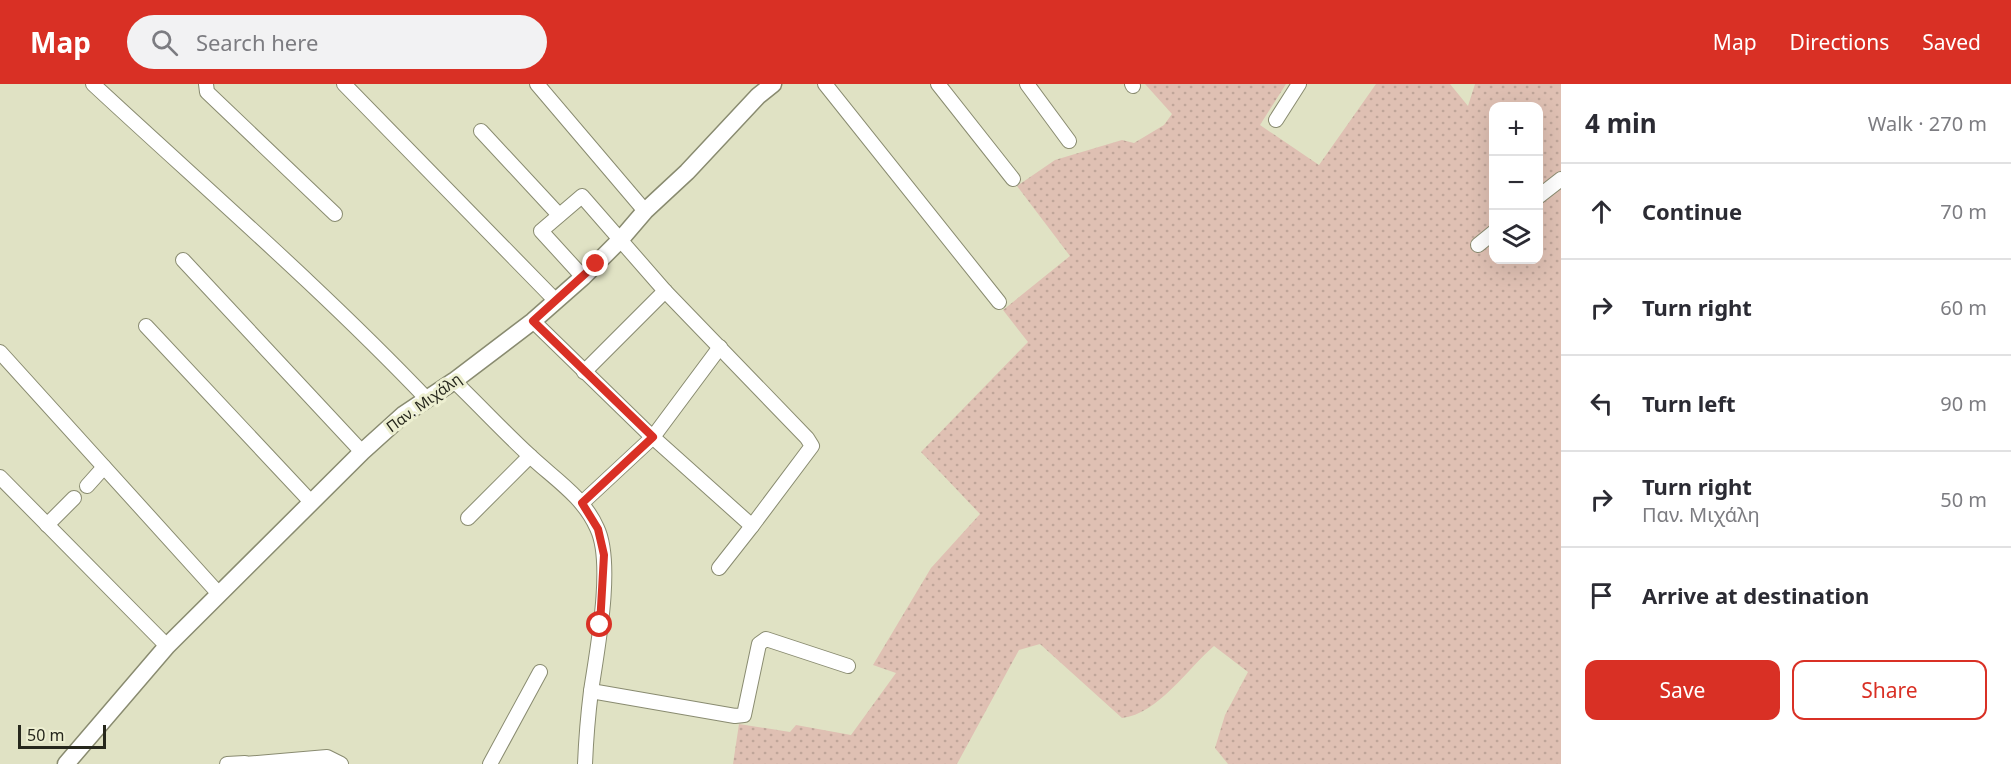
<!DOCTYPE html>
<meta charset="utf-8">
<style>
body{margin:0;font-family:"Noto Sans",sans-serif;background:#f2f2f3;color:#2b2b33}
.controls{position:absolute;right:18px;top:18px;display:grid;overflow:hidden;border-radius:12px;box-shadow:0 6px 24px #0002}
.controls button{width:54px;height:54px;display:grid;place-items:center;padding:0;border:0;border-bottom:2px solid #e1e1e2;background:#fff;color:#2b2b33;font:30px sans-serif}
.scale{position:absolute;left:18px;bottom:15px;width:88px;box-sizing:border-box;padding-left:6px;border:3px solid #26271c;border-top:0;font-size:16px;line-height:21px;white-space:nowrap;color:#26271c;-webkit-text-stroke:4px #edefd1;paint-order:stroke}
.stop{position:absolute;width:18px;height:18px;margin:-14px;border:4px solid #d93025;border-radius:50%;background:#fff}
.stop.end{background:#d93025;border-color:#fff;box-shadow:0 2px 6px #0008}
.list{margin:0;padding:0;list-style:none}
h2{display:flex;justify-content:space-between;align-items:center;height:78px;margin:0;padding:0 24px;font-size:26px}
h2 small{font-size:20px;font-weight:400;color:#7c7c81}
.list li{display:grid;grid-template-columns:39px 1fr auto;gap:18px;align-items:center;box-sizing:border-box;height:96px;padding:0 24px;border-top:2px solid #e1e1e2}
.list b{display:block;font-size:22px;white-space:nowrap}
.list p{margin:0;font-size:20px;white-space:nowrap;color:#7c7c81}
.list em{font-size:20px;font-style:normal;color:#7c7c81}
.actions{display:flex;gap:12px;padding:18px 24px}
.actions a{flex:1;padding:14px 0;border:2px solid #d93025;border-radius:12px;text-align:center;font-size:21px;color:#d93025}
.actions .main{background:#d93025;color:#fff}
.icon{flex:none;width:33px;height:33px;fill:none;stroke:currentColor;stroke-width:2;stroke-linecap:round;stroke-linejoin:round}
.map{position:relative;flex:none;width:1561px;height:680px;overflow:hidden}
header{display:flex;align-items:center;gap:36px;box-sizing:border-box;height:84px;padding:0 30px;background:#d93025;color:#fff}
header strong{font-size:28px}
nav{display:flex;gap:33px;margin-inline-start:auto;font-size:21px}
.search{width:420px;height:54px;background:#f2f2f3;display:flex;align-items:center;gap:15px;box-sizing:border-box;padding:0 21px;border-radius:33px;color:#7c7c81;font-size:22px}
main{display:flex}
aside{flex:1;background:#fff}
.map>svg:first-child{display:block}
.grass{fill:url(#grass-dots);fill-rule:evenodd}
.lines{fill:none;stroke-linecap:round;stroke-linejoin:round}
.minor-casing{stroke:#898b70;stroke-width:16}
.tertiary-casing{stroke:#898b70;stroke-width:19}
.minor{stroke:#fff;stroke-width:14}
.tertiary{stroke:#fff;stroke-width:16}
.route{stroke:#d93025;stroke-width:8}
.labels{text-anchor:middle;stroke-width:6;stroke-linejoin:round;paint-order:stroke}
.street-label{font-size:15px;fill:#26271c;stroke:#edefd1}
</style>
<header>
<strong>Map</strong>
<div class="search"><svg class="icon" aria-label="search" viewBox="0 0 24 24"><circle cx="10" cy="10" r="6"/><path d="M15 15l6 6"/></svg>Search here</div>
<nav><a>Map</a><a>Directions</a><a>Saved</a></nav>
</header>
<main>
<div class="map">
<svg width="1561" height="680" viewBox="0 0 1561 680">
<defs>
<pattern id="grass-dots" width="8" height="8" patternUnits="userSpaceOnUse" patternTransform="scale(1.5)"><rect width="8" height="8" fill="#dfc0b3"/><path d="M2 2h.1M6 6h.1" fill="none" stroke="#bfa599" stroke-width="1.8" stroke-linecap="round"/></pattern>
</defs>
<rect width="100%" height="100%" fill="#e0e2c4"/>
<path class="grass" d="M 1145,0 L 1286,0 L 1260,41 L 1319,81 L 1376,0 L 1450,0 L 1468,22 L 1475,0 L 1561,0 L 1561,680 L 1228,680 L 1215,664 L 1225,631 L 1248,588 L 1214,562 C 1188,584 1158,630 1122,634 L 1040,560 L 1019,566 L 957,680 L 733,680 L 739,640 L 790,648 L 796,641 L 851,651 L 896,589 L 873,581 L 931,484 L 980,430 L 921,368 L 1028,258 L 1003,226 L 1070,172 L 1017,102 L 1055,76 L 1122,56 L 1134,59 L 1164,41 L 1172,30 ZM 1494,22 L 1538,22 L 1538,176 L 1494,176 Z"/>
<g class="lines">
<defs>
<g id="minor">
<path d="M 93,0 C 205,104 321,204 427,315"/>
<path d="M 206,0 L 207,8 L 335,130"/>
<path d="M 344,0 L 556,217"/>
<path d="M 537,0 L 645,127"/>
<path d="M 825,0 L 999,218"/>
<path d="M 938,0 L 1013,95"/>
<path d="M 1027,0 L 1069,57"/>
<path d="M 1132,0 L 1133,2"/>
<path d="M 1276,36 L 1299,0"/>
<path d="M 481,47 L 559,131"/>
<path d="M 1538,113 L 1561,95"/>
<path d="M 1478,161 L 1494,148"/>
<path d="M 183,176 L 362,368"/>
<path d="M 583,193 L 541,147 L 582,112 L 665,207 L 807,354 L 812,362 L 752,442 L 719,484"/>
<path d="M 533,237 L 647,348 L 752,442"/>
<path d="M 146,242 L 311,418"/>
<path d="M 0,268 L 219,510"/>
<path d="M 584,288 L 665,207"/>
<path d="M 454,297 C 479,321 503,347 529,371 C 553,394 583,412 597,444 C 614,479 597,567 591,607 C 588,631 586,656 585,680"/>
<path d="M 0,393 L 167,562"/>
<path d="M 87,402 L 104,383"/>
<path d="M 582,419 L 653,353 L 720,263"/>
<path d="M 468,434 L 530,372"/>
<path d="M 47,441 L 74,414"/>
<path d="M 591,607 L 735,632 L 744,631 L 759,560 L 766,555 L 848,582"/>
<path d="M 227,680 L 245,679"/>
<path d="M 244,680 L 327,673 L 341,680"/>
<path d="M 490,680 L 540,588"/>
</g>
<path id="tertiary" d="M 66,680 L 167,562 L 362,368 L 403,331 L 454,297 L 533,237 L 583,193 L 621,155 L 645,127 L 687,88 L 758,12 L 773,0"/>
</defs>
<use href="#minor" class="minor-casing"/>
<use href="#tertiary" class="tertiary-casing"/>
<use href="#minor" class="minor"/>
<use href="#tertiary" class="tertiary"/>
</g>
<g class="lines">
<path class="route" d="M 596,180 L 533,237 L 653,353 L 582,419 L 598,445 L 604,471 L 600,541"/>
</g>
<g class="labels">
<g class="street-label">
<text transform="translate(424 319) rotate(-36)" y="5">Παν. Μιχάλη</text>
</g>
</g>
</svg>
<div class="controls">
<button>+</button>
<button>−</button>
<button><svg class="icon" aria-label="layers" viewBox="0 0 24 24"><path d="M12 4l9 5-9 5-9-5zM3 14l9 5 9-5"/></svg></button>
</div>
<div class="scale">50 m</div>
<div class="stop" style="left:600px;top:541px"></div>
<div class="stop end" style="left:596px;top:180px"></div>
</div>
<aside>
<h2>4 min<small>Walk · 270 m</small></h2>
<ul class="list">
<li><svg class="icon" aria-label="ahead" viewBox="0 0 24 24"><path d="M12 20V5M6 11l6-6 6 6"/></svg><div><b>Continue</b></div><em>70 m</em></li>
<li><svg class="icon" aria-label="right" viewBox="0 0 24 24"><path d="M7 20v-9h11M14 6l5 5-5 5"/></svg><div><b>Turn right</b></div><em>60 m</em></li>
<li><svg class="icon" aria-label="left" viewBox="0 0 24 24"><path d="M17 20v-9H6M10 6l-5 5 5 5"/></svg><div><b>Turn left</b></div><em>90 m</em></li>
<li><svg class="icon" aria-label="right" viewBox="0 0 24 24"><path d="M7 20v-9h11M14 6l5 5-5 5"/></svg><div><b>Turn right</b><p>Παν. Μιχάλη</p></div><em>50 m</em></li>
<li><svg class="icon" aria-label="arrive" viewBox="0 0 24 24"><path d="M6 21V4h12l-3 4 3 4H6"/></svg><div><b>Arrive at destination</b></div></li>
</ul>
<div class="actions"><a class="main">Save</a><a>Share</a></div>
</aside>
</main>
